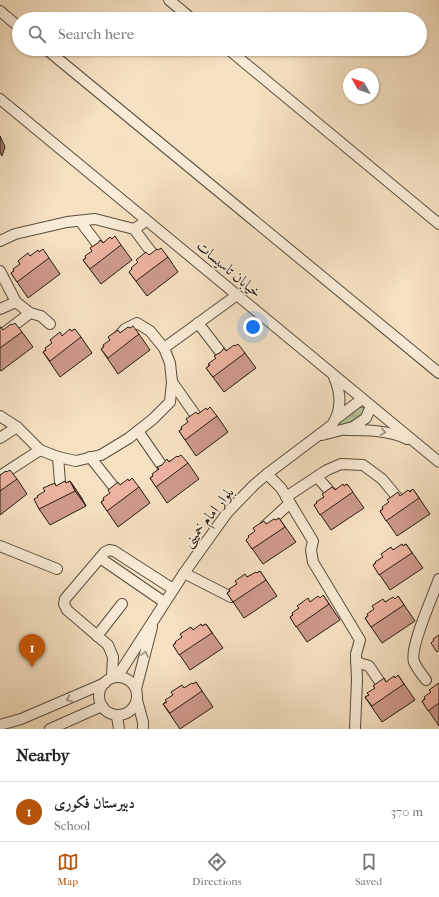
<!DOCTYPE html>
<meta charset="utf-8">
<style>
body{margin:0;font-family:"IM FELL French Canon",Amiri,serif;background:#f6f6f6;color:#222}
.compass{position:absolute;left:343px;top:68px;width:36px;height:36px;border-radius:50%;background:#fff;box-shadow:0 1px 3px #0004;rotate:310deg}
.you{position:absolute;left:253px;top:327px;width:14px;height:14px;margin:-10px;border:3px solid #fff;border-radius:50%;background:#1a73e8;box-shadow:0 0 0 6px #1a73e833}
.badge{display:grid;place-items:center;width:26px;height:26px;border-radius:50%;background:#b45309;color:#fff;font-size:13px;font-weight:700}
.pin{position:absolute;translate:-50% -33px;filter:drop-shadow(0 1px 2px #0008)}
.pin::after{content:'';position:absolute;top:21px;width:14px;height:12px;background:inherit;clip-path:polygon(0 0,100% 0,50% 100%)}
.list{margin:0;padding:0;list-style:none}
h2{display:flex;justify-content:space-between;align-items:center;height:52px;margin:0;padding:0 16px;font-size:17px}
h2 small{font-size:13px;font-weight:400;color:#767676}
.list li{display:grid;grid-template-columns:26px 1fr auto;gap:12px;align-items:center;box-sizing:border-box;height:60px;padding:0 16px;border-top:1px solid #e0e0e0}
.list b{display:block;font-size:15px;white-space:nowrap}
.list p{margin:0;font-size:13px;white-space:nowrap;color:#767676}
.list em{font-size:13px;font-style:normal;color:#767676}
.icon{flex:none;width:22px;height:22px;fill:none;stroke:currentColor;stroke-width:2;stroke-linecap:round;stroke-linejoin:round}
.map{position:relative;flex:none;width:439px;height:729px;overflow:hidden}
.search{position:absolute;background:#fff;box-shadow:0 1px 3px #0004;left:12px;right:12px;top:12px;height:44px;display:flex;align-items:center;gap:10px;box-sizing:border-box;padding:0 14px;border-radius:22px;color:#767676;font-size:15px}
.sheet{height:112px;background:#fff}
nav{display:flex;justify-content:space-around;align-items:center;box-sizing:border-box;height:56px;border-top:1px solid #e0e0e0;background:#fff;font-size:11px;color:#767676}
nav a{display:grid;justify-items:center;gap:2px}
nav .on{color:#b45309}
.map>svg:first-child{display:block}
.grass{fill:url(#grass-tufts);stroke:#6e7056}
.lines{fill:none;stroke-linecap:round;stroke-linejoin:round}
.minor-casing{stroke:#584d3f;stroke-width:12}
.minor{stroke:#f9ecd7;stroke-width:10}
.wall{fill:#cd9a8a;stroke:#241c13}
.shaded-wall{fill:#a77d70;stroke:#241c13}
.building{fill:#eeb3a0;stroke:#241c13}
.oneway{stroke:#998e7f}
.labels{text-anchor:middle;stroke-width:3;stroke-linejoin:round;paint-order:stroke}
.street-label{font-size:15px;fill:#241c13;stroke:#f9ecd7}
</style>
<div class="map">
<svg width="439" height="729" viewBox="0 0 439 729">
<defs>
<pattern id="grass-tufts" width="24" height="20" patternUnits="userSpaceOnUse"><rect width="24" height="20" fill="#b7c498"/><path d="M3 7l-1-3M5 7V3M7 7l1-3M15 17l-1-3M17 17v-4M19 17l1-3" fill="none" stroke="#9da882"/></pattern>
</defs>
<rect width="100%" height="100%" fill="#f6e1c2"/>
<filter id="stains"><feTurbulence type="fractalNoise" baseFrequency=".005" numOctaves="4"/><feColorMatrix values="0 0 0 0 .2 0 0 0 0 .09 0 0 0 0 .02 0 0 0 .5 -.17"/></filter>
<radialGradient id="worn" r=".72"><stop offset=".6" stop-color="#630" stop-opacity="0"/><stop offset="1" stop-color="#630" stop-opacity=".3"/></radialGradient>
<path class="grass" d="M 360,407 L 365,408 L 366,411 L 363,417 L 331,433 C 340,424 348,410 360,407 Z"/>
<g class="lines">
<defs>
<g id="minor">
<path d="M 169,0 L 192,19"/>
<path d="M 0,11 L 19,27"/>
<path d="M 46,49 L 439,373"/>
<path d="M 228,49 L 439,224"/>
<path d="M 0,99 L 439,462"/>
<path d="M 80,221 L 105,254"/>
<path d="M 134,229 L 158,261"/>
<path d="M 0,241 L 15,234 L 67,222 L 95,219 L 134,229 L 142,224 L 144,218"/>
<path d="M 0,271 L 16,302 L 30,313 L 41,316 L 50,324"/>
<path d="M 0,309 L 16,302"/>
<path d="M 198,323 L 228,362"/>
<path d="M 0,336 L 30,313"/>
<path d="M 164,348 L 237,295"/>
<path d="M 172,382 L 201,423"/>
<path d="M 0,416 L 17,427 L 0,438"/>
<path d="M 337,418 L 362,399"/>
<path d="M 17,427 L 40,450 L 58,457 L 76,461 L 101,455 L 129,438 L 153,419 L 170,402 L 172,382 L 170,363 L 164,348 L 150,331 L 137,323 L 125,329 L 117,338"/>
<path d="M 346,430 C 366,430 388,430 407,439"/>
<path d="M 138,431 L 169,476"/>
<path d="M 322,435 L 353,427 L 366,418 L 371,406"/>
<path d="M 58,457 L 61,495"/>
<path d="M 90,457 L 121,496"/>
<path d="M 267,474 L 281,488 L 313,541 L 311,550 L 313,562 L 360,640 L 356,654 L 357,680 L 355,729"/>
<path d="M 0,476 L 40,450"/>
<path d="M 317,477 L 334,496"/>
<path d="M 286,497 L 327,470 L 341,464 L 363,465 L 382,479 L 397,497"/>
<path d="M 265,526 L 290,503"/>
<path d="M 0,546 L 57,569"/>
<path d="M 100,558 L 164,602"/>
<path d="M 184,573 L 231,597"/>
<path d="M 97,636 L 122,604"/>
<path d="M 356,662 L 369,666 L 386,691"/>
<circle cx="118" cy="696" r="19"/>
<path d="M 112,677 L 113,657 L 108,645 L 67,610 L 64,604 L 65,599 L 105,552 L 109,550 L 114,551 L 173,589"/>
<path d="M 117,677 L 184,573 L 227,513 L 254,485 L 267,474 L 332,425 C 342,410 341,393 334,377"/>
<path d="M 426,680 C 422,675 417,668 414,662 C 409,648 433,596 439,579"/>
<path d="M 136,689 L 152,627"/>
<path d="M 137,700 L 143,722 L 143,729"/>
<path d="M 117,716 L 119,729"/>
<path d="M 0,725 L 21,719 L 105,683"/>
<path d="M 50,729 L 102,706"/>
</g>
</defs>
<use href="#minor" class="minor-casing"/>
<use href="#minor" class="minor"/>
</g>
<g class="wall">
<path d="M 112,239 L 121,245 L 132,260 L 101,284 L 83,260 L 103,243 Z"/>
<path d="M 158,250 L 168,257 L 178,272 L 147,296 L 129,272 L 149,255 Z"/>
<path d="M 39,252 L 49,258 L 60,274 L 28,298 L 11,273 L 30,256 Z"/>
<path d="M 12,325 L 22,332 L 33,347 L 1,371 L 0,370 L 0,327 L 3,330 Z"/>
<path d="M 130,328 L 139,334 L 150,350 L 118,374 L 101,349 L 120,333 Z"/>
<path d="M 71,331 L 81,337 L 92,353 L 60,377 L 43,352 L 62,336 Z"/>
<path d="M 235,346 L 245,353 L 256,368 L 224,392 L 206,368 L 226,351 Z"/>
<path d="M 207,410 L 217,416 L 228,432 L 196,456 L 179,431 L 198,414 Z"/>
<path d="M 178,457 L 188,463 L 199,479 L 167,503 L 150,478 L 153,476 L 162,465 Z"/>
<path d="M 7,472 L 17,479 L 27,494 L 0,515 L 0,475 Z"/>
<path d="M 70,481 L 81,497 L 86,506 L 50,525 L 39,509 L 66,483 Z"/>
<path d="M 129,481 L 139,487 L 150,503 L 118,527 L 101,502 L 120,485 Z"/>
<path d="M 347,484 L 364,508 L 331,530 L 314,505 L 317,503 L 324,497 L 335,490 L 344,486 Z"/>
<path d="M 413,489 L 430,514 L 397,536 L 380,511 Z"/>
<path d="M 279,518 L 296,542 L 263,564 L 246,540 Z"/>
<path d="M 406,544 L 423,568 L 390,590 L 373,565 L 393,550 L 403,546 Z"/>
<path d="M 260,571 L 277,596 L 244,618 L 227,593 L 230,591 L 237,584 L 247,577 L 257,573 Z"/>
<path d="M 323,595 L 340,620 L 307,642 L 290,617 L 299,608 L 310,602 L 320,598 Z"/>
<path d="M 398,596 L 415,621 L 382,643 L 365,618 L 385,602 L 395,599 Z"/>
<path d="M 206,624 L 223,648 L 190,670 L 173,645 L 193,630 L 202,626 Z"/>
<path d="M 398,675 L 415,700 L 382,722 L 365,697 L 369,695 L 375,688 L 386,682 L 395,678 Z"/>
<path d="M 196,682 L 213,707 L 180,729 L 163,704 L 184,688 L 193,684 Z"/>
<path d="M 439,683 L 439,726 L 422,701 L 425,699 Z"/>
</g>
<g class="shaded-wall">
<path d="M 0,136 L 5,147 L 2,156 L 0,153 Z"/>
<path d="M 70,481 L 81,497 L 86,506 L 75,491 Z"/>
</g>
<g class="building">
<path d="M 115,236 L 121,245 L 90,269 L 83,260 L 86,258 L 85,256 L 92,251 L 90,248 L 98,243 L 100,240 L 103,243 L 110,237 L 112,239 Z"/>
<path d="M 161,248 L 168,257 L 136,281 L 129,272 L 132,269 L 131,268 L 138,262 L 136,260 L 146,252 L 149,255 L 157,249 L 158,250 Z"/>
<path d="M 43,249 L 49,258 L 17,282 L 11,273 L 14,271 L 13,269 L 20,264 L 18,261 L 28,253 L 30,256 L 38,250 L 39,252 Z"/>
<path d="M 15,323 L 22,332 L 0,348 L 0,327 L 1,327 L 3,330 L 11,324 L 12,325 Z"/>
<path d="M 133,326 L 139,334 L 108,358 L 101,349 L 104,347 L 103,345 L 110,340 L 108,337 L 118,330 L 120,333 L 128,327 L 130,328 Z"/>
<path d="M 70,329 L 71,331 L 75,329 L 81,337 L 50,361 L 43,352 L 46,350 L 45,348 L 52,343 L 50,340 L 60,332 L 62,336 Z"/>
<path d="M 238,344 L 245,353 L 213,377 L 206,368 L 210,365 L 208,364 L 216,358 L 214,356 L 221,352 L 224,348 L 226,351 L 234,345 L 235,346 Z"/>
<path d="M 210,407 L 217,416 L 185,440 L 179,431 L 182,429 L 181,427 L 188,422 L 186,419 L 196,412 L 198,414 L 206,408 L 207,410 Z"/>
<path d="M 181,455 L 188,463 L 156,487 L 150,478 L 153,476 L 152,474 L 159,469 L 157,467 L 162,465 L 167,459 L 169,462 L 177,456 L 178,457 Z"/>
<path d="M 10,470 L 17,479 L 0,491 L 0,475 L 6,471 L 7,472 Z"/>
<path d="M 132,478 L 139,487 L 107,511 L 101,502 L 104,500 L 103,498 L 110,493 L 108,490 L 118,482 L 120,485 L 128,479 L 129,481 Z"/>
<path d="M 65,481 L 66,483 L 70,481 L 75,491 L 39,509 L 34,499 L 38,497 L 37,496 L 45,491 L 43,488 L 55,483 L 56,486 Z"/>
<path d="M 343,484 L 344,486 L 347,484 L 353,492 L 320,515 L 314,505 L 317,503 L 316,502 L 324,497 L 322,494 L 332,487 L 335,490 Z"/>
<path d="M 413,489 L 419,498 L 386,521 L 380,511 L 383,509 L 382,507 L 389,502 L 387,500 L 398,492 L 400,496 L 408,490 L 410,492 Z"/>
<path d="M 279,518 L 285,527 L 252,549 L 246,540 L 249,537 L 248,536 L 255,531 L 253,528 L 264,521 L 266,524 L 274,519 L 276,520 Z"/>
<path d="M 402,544 L 403,546 L 406,544 L 412,553 L 379,575 L 373,565 L 376,563 L 375,562 L 383,557 L 381,554 L 391,547 L 393,550 Z"/>
<path d="M 260,571 L 266,580 L 233,602 L 227,593 L 230,591 L 229,589 L 237,584 L 235,581 L 245,574 L 247,577 L 256,572 L 257,573 Z"/>
<path d="M 323,595 L 329,604 L 296,627 L 290,617 L 293,615 L 292,613 L 299,608 L 297,606 L 308,598 L 310,602 L 318,596 L 320,598 Z"/>
<path d="M 398,596 L 404,605 L 371,627 L 365,618 L 368,616 L 367,614 L 374,609 L 372,606 L 383,599 L 385,602 L 393,597 L 395,599 Z"/>
<path d="M 201,624 L 202,626 L 206,624 L 212,633 L 179,655 L 173,645 L 176,643 L 175,642 L 182,637 L 180,634 L 191,627 L 193,630 Z"/>
<path d="M 439,635 L 439,650 L 437,652 L 431,643 L 434,640 L 433,639 Z"/>
<path d="M 398,675 L 404,684 L 372,706 L 365,697 L 369,695 L 367,693 L 375,688 L 373,686 L 384,678 L 386,682 L 394,676 L 395,678 Z"/>
<path d="M 196,682 L 202,691 L 170,713 L 163,704 L 167,702 L 165,700 L 173,695 L 171,692 L 182,685 L 184,688 L 192,683 L 193,684 Z"/>
<path d="M 439,683 L 439,703 L 428,711 L 422,701 L 425,699 L 424,697 L 431,692 L 429,690 Z"/>
</g>
<defs><path id="oneway-chevron" d="M-2-3.5L2.5 0L-2 3.5" fill="none" stroke-width="1.6" stroke-linecap="round" stroke-linejoin="round"/></defs>
<g class="oneway">
<use href="#oneway-chevron" transform="translate(383 432) rotate(13)"/>
<use href="#oneway-chevron" transform="translate(145 654) rotate(-75)"/>
<use href="#oneway-chevron" transform="translate(69 699) rotate(157)"/>
</g>
<g class="labels">
<g class="street-label">
<text transform="translate(229 269) rotate(40)" y="5">خیابان تاسیسات</text>
<text transform="translate(208 517) rotate(-51)" y="5">بلوار امام خمینی</text>
</g>
</g>
<rect width="100%" height="100%" filter="url(#stains)"/>
<rect width="100%" height="100%" fill="url(#worn)"/>
</svg>
<svg class="compass" viewBox="-18 -18 36 36"><path d="M0-13l5 13h-10z" fill="#e53935"/><path d="M0 13l5-13h-10z" fill="#767676"/></svg>
<div class="you"></div>
<div class="pin badge" style="left:32px;top:667px">1</div>
<div class="search"><svg class="icon" aria-label="search" viewBox="0 0 24 24"><circle cx="10" cy="10" r="6"/><path d="M15 15l6 6"/></svg>Search here</div>
</div>
<section class="sheet">
<h2>Nearby<small></small></h2>
<ul class="list">
<li><span class="badge">1</span><div><b>دبیرستان فکوری</b><p>School</p></div><em>370 m</em></li>
</ul>
</section>
<nav>
<a class="on"><svg class="icon" aria-label="map" viewBox="0 0 24 24"><path d="M3 6l6-2 6 2 6-2v14l-6 2-6-2-6 2zM9 4v14M15 6v14"/></svg>Map</a>
<a><svg class="icon" aria-label="directions" viewBox="0 0 24 24"><path d="M12 3l9 9-9 9-9-9zM9 14v-3h6M13 9l2 2-2 2"/></svg>Directions</a>
<a><svg class="icon" aria-label="saved" viewBox="0 0 24 24"><path d="M7 4h10v16l-5-4-5 4z"/></svg>Saved</a>
</nav>
